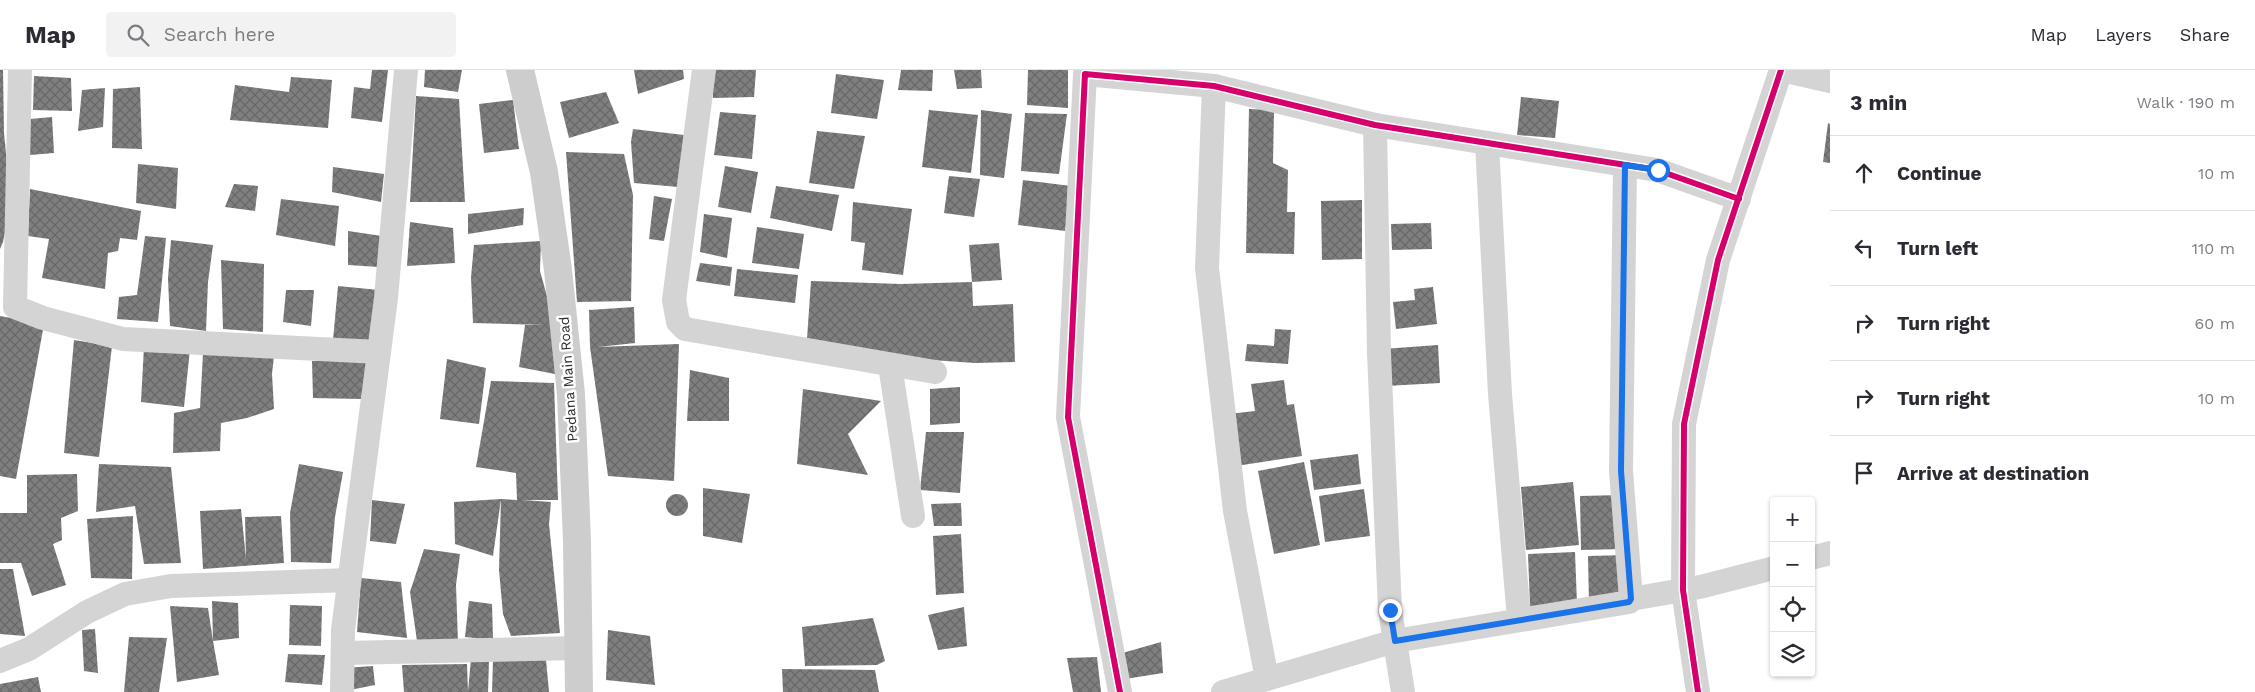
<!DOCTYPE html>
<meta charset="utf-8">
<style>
body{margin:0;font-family:"Work Sans",sans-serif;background:#f2f2f3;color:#2b2b33}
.controls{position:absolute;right:15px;bottom:15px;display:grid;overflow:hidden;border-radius:5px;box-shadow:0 1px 4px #0004}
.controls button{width:45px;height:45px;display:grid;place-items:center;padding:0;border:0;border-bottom:1px solid #e1e1e2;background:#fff;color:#2b2b33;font:25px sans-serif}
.stop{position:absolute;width:15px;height:15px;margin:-11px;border:4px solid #1a73e8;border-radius:50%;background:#fff}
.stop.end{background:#1a73e8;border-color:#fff;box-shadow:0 1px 5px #0008}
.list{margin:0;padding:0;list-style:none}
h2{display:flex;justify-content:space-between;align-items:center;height:65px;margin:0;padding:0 20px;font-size:21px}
h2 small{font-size:16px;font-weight:400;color:#7c7c81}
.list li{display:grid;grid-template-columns:32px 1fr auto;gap:15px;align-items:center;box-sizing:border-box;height:75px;padding:0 20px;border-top:1px solid #e1e1e2}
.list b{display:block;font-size:19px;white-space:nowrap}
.list em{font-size:16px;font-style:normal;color:#7c7c81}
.icon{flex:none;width:28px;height:28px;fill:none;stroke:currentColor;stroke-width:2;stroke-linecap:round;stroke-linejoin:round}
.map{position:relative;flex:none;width:1830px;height:622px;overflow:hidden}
header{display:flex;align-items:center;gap:30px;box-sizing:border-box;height:70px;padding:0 25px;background:#fff;border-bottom:1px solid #e1e1e2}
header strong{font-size:24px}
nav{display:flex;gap:28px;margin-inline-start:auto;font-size:18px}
.search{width:350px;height:45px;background:#f2f2f3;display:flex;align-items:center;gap:12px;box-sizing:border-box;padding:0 18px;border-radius:5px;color:#7c7c81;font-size:19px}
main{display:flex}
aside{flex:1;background:#fff}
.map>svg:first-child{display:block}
.building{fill:url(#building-cross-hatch)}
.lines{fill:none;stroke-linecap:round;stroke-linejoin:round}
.street{stroke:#d4d4d4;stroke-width:24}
.secondary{stroke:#cdcdcd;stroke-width:28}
.cycleway-casing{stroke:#fff;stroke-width:9}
.cycleway{stroke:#d6006c;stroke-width:6}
.route{stroke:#1a73e8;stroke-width:6}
.labels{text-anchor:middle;stroke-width:5;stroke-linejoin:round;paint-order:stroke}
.street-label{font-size:14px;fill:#2f2f2f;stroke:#fff}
</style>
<header>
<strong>Map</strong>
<div class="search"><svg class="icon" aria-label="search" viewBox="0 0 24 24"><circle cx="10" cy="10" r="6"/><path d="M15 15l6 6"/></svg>Search here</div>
<nav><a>Map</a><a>Layers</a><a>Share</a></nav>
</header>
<main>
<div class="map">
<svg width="1830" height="622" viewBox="0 0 1830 622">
<defs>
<pattern id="building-cross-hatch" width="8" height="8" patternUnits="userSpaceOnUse" patternTransform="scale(1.25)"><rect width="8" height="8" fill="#7f7f7f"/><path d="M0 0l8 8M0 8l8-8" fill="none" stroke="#686868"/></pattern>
</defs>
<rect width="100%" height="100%" fill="#fff"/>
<g class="building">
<path d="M 0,0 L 3,0 L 4,63 L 11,132 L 3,172 L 0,179 Z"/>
<path d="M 372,0 L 388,0 L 382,52 L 351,48 L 354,17 L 370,19 Z"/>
<path d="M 425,0 L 462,0 L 458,22 L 424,17 Z"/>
<path d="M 634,0 L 683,0 L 684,9 L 638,24 Z"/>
<path d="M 712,0 L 756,0 L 754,27 L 713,28 Z"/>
<path d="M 901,0 L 933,0 L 932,21 L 898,20 Z"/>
<path d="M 954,0 L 981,0 L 982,18 L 957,19 Z"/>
<path d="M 1028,0 L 1068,0 L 1068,38 L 1027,35 Z"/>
<path d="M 836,4 L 884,10 L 877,49 L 831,43 Z"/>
<path d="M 34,6 L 71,8 L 72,41 L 33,40 Z"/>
<path d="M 291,7 L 332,10 L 328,58 L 230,50 L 235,15 L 289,22 Z"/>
<path d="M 140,17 L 142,79 L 112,78 L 113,19 Z"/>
<path d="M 105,18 L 103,57 L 78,61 L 82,20 Z"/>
<path d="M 606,22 L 619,53 L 569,68 L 560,32 Z"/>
<path d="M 416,26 L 459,29 L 465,132 L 410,132 Z"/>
<path d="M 1521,27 L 1559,31 L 1555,68 L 1517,65 Z"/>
<path d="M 513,30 L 519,79 L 484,83 L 479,34 Z"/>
<path d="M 1249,39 L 1274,40 L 1273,93 L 1288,100 L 1287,142 L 1295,142 L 1294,184 L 1246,183 Z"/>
<path d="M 929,40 L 978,45 L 971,103 L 922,97 Z"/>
<path d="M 981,40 L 1012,44 L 1004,108 L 980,105 Z"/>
<path d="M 720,42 L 756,45 L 752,89 L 714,85 Z"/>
<path d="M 1025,43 L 1067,44 L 1059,104 L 1021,101 Z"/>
<path d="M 52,47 L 54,83 L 30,85 L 30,49 Z"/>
<path d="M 1828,53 L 1830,54 L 1830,93 L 1823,92 Z"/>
<path d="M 633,59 L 684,65 L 678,117 L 634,113 L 631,72 Z"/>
<path d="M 817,61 L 865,66 L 854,119 L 809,113 Z"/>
<path d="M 566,82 L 624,84 L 633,125 L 631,231 L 577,232 Z"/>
<path d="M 138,94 L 178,98 L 176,139 L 136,133 Z"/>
<path d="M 725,96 L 758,102 L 751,143 L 718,137 Z"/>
<path d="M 333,97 L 384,104 L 381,132 L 332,122 Z"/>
<path d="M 949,106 L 980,109 L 974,147 L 944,143 Z"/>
<path d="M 1023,110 L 1071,116 L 1065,161 L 1018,155 Z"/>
<path d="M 234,114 L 258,116 L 255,141 L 225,137 Z"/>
<path d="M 776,116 L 839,125 L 832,161 L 770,148 Z"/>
<path d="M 30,119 L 141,141 L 137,170 L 120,168 L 118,181 L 108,183 L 105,219 L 42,208 L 49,169 L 28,166 Z"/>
<path d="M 654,126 L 672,129 L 664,171 L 649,169 Z"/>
<path d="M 281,129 L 339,136 L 335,176 L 276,165 Z"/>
<path d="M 1362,130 L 1362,189 L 1322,190 L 1321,131 Z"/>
<path d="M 853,132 L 912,139 L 903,205 L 862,200 L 865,173 L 851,171 Z"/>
<path d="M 524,138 L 523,155 L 468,164 L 468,144 Z"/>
<path d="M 704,144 L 732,148 L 727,188 L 700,182 Z"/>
<path d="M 410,152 L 453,158 L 455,193 L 407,196 Z"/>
<path d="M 1431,153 L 1432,179 L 1392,180 L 1391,154 Z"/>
<path d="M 757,157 L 804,164 L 799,199 L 752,193 Z"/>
<path d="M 348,161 L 382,166 L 379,197 L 348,195 Z"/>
<path d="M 145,166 L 166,168 L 158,252 L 117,249 L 119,227 L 137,225 Z"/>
<path d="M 171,170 L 213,175 L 208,212 L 206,261 L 170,256 L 168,208 Z"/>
<path d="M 541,171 L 540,201 L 555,255 L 560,305 L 519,297 L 525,255 L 544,255 L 473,253 L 471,207 L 474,175 Z"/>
<path d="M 999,173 L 1002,210 L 972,212 L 969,175 Z"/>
<path d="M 221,190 L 264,194 L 263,262 L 223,259 Z"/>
<path d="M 700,193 L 732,197 L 730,216 L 696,211 Z"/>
<path d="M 737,199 L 798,205 L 795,233 L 734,226 Z"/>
<path d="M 811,211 L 901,214 L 972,212 L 973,236 L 1013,234 L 1015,292 L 975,293 L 931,290 L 807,269 Z"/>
<path d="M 338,216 L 379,220 L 372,272 L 333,270 Z"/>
<path d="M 1433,217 L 1437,254 L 1396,259 L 1393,232 L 1415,230 L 1414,219 Z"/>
<path d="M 286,220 L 314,220 L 311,256 L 283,252 Z"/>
<path d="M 634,237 L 635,273 L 598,277 L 679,274 L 674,411 L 608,406 L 590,277 L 589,240 Z"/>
<path d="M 0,246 L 44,254 L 16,409 L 0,406 Z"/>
<path d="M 1275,259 L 1291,260 L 1288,294 L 1245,291 L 1247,274 L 1274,276 Z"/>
<path d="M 74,270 L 112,276 L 99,387 L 64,383 Z"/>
<path d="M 1438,275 L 1440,313 L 1386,316 L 1383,279 Z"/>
<path d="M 144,277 L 190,279 L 184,337 L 141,332 Z"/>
<path d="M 203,283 L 274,286 L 272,304 L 274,339 L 247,348 L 221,353 L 220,381 L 173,383 L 174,343 L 200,338 Z"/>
<path d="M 369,288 L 361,329 L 313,328 L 312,291 Z"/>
<path d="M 447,289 L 486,298 L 479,354 L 440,349 Z"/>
<path d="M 690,300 L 729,308 L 729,351 L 687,351 Z"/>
<path d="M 1284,310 L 1287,335 L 1294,334 L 1302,386 L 1236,396 L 1229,344 L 1255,341 L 1251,314 Z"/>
<path d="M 491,311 L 554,313 L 558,430 L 523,430 L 551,432 L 549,454 L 560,563 L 511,566 L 503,544 L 499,500 L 501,429 L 517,430 L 516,403 L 476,397 Z"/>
<path d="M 960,317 L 960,353 L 930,355 L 930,319 Z"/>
<path d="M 803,319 L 881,331 L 848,364 L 868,405 L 797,394 Z"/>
<path d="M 926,362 L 964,362 L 960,423 L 920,420 Z"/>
<path d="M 1358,384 L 1361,414 L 1314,420 L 1310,390 Z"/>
<path d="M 1304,392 L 1320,475 L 1274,484 L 1258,401 Z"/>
<path d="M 99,394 L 171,397 L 181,493 L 144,494 L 135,436 L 96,442 Z"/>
<path d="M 299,394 L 343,402 L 335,447 L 331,493 L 291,492 L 290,443 Z"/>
<path d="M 77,404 L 78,441 L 61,448 L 62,470 L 53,474 L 66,515 L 32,526 L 21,493 L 0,493 L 0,443 L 27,443 L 27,405 Z"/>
<path d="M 1573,412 L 1579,475 L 1526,480 L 1521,417 Z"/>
<path d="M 703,418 L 750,424 L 742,473 L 703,466 Z"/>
<path d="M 1364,419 L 1370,466 L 1325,472 L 1319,426 Z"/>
<circle cx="677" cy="435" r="11"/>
<path d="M 1622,425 L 1623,479 L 1581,480 L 1580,426 Z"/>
<path d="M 501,429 L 493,486 L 455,474 L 454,432 Z"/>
<path d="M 372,430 L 405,434 L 396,474 L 370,471 Z"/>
<path d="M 961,433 L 962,456 L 934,456 L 931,434 Z"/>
<path d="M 241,439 L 246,489 L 245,447 L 281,446 L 284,493 L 203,499 L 200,441 Z"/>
<path d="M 133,446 L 132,509 L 91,508 L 87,449 Z"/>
<path d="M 961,464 L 964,523 L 936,525 L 933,466 Z"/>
<path d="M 424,479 L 460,484 L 456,515 L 458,573 L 417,571 L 410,522 Z"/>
<path d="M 1575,482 L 1577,534 L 1530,536 L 1528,484 Z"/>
<path d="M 1627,485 L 1629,532 L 1589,534 L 1588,486 Z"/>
<path d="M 0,499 L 13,499 L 25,566 L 0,564 Z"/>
<path d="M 361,508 L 401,512 L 407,568 L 357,562 Z"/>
<path d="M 212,531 L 238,533 L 239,568 L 213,571 L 219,605 L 177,612 L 170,536 L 208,538 L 213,571 Z"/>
<path d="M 469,531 L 492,534 L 493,570 L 465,567 Z"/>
<path d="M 290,535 L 322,536 L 321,576 L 289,575 Z"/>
<path d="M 964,537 L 967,576 L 938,580 L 928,545 Z"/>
<path d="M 873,548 L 885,591 L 877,595 L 805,596 L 802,557 Z"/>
<path d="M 95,559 L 98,603 L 84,601 L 82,560 Z"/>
<path d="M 608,560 L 650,566 L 655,615 L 606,610 Z"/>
<path d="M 129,567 L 167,568 L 159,622 L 124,622 Z"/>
<path d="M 1161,572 L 1163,603 L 1125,609 L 1119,584 Z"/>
<path d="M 545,579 L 549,622 L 492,622 L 493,591 Z"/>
<path d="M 288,584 L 325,585 L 322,615 L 285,612 Z"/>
<path d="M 1097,587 L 1101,622 L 1073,622 L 1067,588 Z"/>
<path d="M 471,588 L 489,590 L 488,622 L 468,622 Z"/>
<path d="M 467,594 L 468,622 L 404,622 L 402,595 Z"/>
<path d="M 373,596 L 375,615 L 350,620 L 343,598 Z"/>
<path d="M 782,599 L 875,600 L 879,622 L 783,622 Z"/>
<path d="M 38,607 L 41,622 L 0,622 L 0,614 Z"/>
</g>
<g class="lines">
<g class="street">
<path d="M 20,0 L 15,237 L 43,248 L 123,269 L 379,282"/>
<path d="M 704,0 L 674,230 L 678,252 L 685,259 L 935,302"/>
<path d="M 1782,0 L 1830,11"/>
<path d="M 1214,16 L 1207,198 L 1235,441 L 1267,609"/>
<path d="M 1375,55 L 1379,283 L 1390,540 L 1403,622"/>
<path d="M 1487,73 L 1500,324 L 1519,549"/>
<path d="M 1625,95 L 1621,401 L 1631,529"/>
<path d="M 890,295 L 913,446"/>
<path d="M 1811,488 L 1830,483"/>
<path d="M 343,583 L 578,578"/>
<path d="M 0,591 L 29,579 L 87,542 L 125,524 L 171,516 L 349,510"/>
<path d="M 342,622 L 343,560 L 386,228 L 406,0"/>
<path d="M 1120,622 L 1068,347 L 1085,4 L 1214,16 L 1375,55 L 1657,100 L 1739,129"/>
<path d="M 1223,622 L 1395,571 L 1629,532 L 1631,529 L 1700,517 L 1774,498"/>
<path d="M 1698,622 L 1683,520 L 1684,354 L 1718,190 L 1781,0"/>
</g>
<path class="secondary" d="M 520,0 L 544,102 L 558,200 L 571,324 L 577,471 L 579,622"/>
<defs>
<g id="cycleway">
<path d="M 1120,622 L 1068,347 L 1085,4 L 1214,16 L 1375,55 L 1657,100 L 1739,129"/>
<path d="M 1698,622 L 1683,520 L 1684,354 L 1718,190 L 1781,0"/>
</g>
</defs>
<use href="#cycleway" class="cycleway-casing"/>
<use href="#cycleway" class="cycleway"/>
</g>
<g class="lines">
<path class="route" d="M 1390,540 L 1395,571 L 1629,532 L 1631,529 L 1621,401 L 1625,95 L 1658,100"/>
</g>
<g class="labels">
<g class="street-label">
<text transform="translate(568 309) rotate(-94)" y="5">Pedana Main Road</text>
</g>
</g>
</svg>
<div class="controls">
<button>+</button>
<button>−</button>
<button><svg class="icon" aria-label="locate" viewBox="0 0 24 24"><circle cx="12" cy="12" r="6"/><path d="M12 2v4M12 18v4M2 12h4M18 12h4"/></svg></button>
<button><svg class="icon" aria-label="layers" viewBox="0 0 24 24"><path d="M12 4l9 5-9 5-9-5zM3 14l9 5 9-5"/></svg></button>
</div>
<div class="stop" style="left:1658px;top:100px"></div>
<div class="stop end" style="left:1390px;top:540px"></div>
</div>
<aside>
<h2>3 min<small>Walk · 190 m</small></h2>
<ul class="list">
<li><svg class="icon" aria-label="ahead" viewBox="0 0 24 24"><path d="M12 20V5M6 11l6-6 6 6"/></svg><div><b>Continue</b></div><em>10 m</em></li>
<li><svg class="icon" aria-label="left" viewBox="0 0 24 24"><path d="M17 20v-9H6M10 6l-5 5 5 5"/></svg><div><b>Turn left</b></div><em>110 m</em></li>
<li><svg class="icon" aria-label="right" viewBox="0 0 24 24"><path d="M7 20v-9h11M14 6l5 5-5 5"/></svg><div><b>Turn right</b></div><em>60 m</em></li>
<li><svg class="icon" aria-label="right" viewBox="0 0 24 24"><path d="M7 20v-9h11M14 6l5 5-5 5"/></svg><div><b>Turn right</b></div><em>10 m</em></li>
<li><svg class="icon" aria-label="arrive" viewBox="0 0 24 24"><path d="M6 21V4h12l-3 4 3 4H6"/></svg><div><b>Arrive at destination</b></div></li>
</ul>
</aside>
</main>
